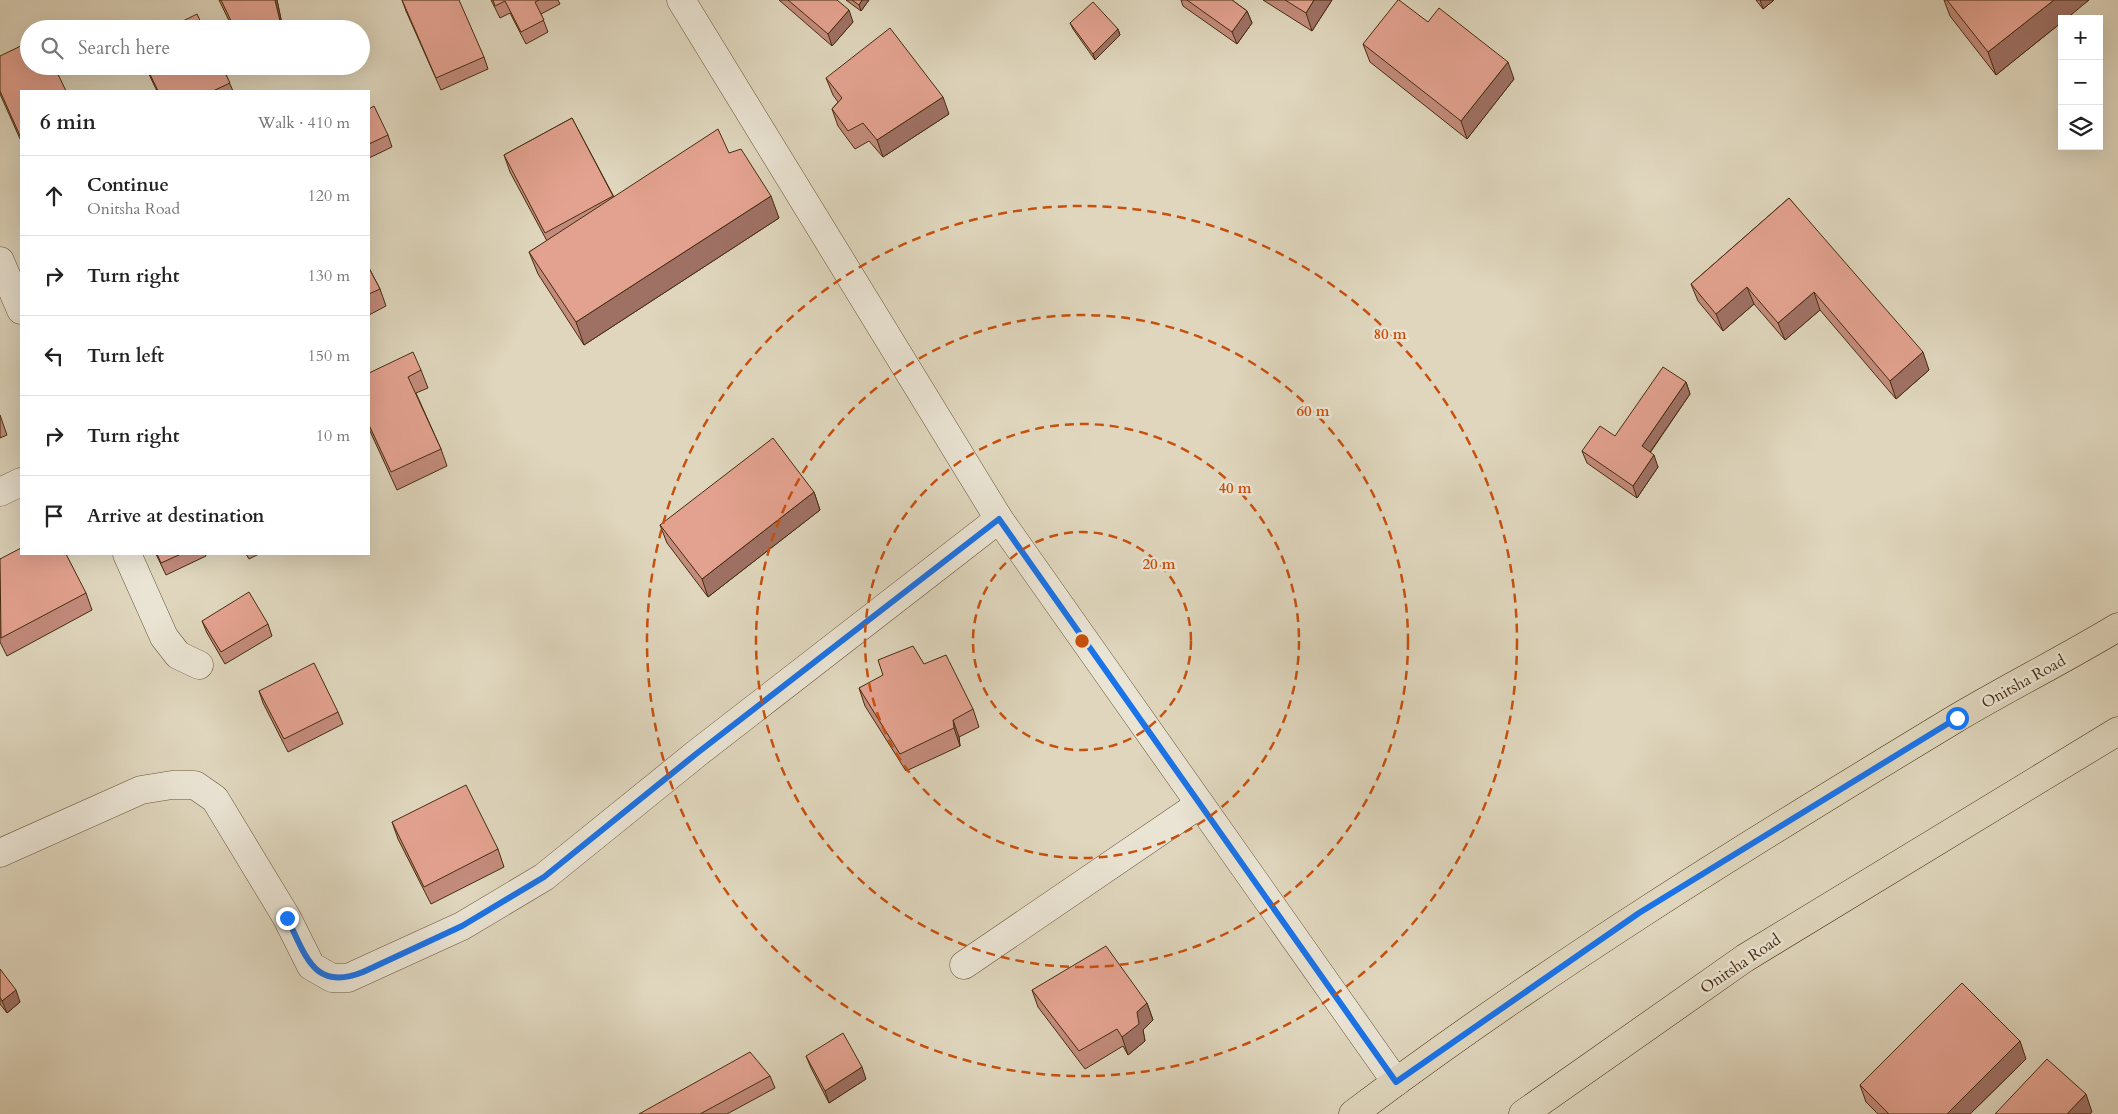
<!DOCTYPE html>
<meta charset="utf-8">
<style>
body{margin:0;font-family:Cardo,serif;background:#f6f6f6;color:#222}
.controls{position:absolute;right:15px;top:15px;display:grid;overflow:hidden;border-radius:0px;box-shadow:0 5px 20px #0002}
.controls button{width:45px;height:45px;display:grid;place-items:center;padding:0;border:0;border-bottom:1px solid #e0e0e0;background:#fff;color:#222;font:25px sans-serif}
.stop{position:absolute;width:15px;height:15px;margin:-11px;border:4px solid #1a73e8;border-radius:50%;background:#fff}
.stop.end{background:#1a73e8;border-color:#fff;box-shadow:0 1px 5px #0008}
.list{margin:0;padding:0;list-style:none}
h2{display:flex;justify-content:space-between;align-items:center;height:65px;margin:0;padding:0 20px;font-size:21px}
h2 small{font-size:16px;font-weight:400;color:#767676}
.list li{display:grid;grid-template-columns:32px 1fr auto;gap:15px;align-items:center;box-sizing:border-box;height:80px;padding:0 20px;border-top:1px solid #e0e0e0}
.list b{display:block;font-size:19px;white-space:nowrap}
.list p{margin:0;font-size:16px;white-space:nowrap;color:#767676}
.list em{font-size:16px;font-style:normal;color:#767676}
.icon{flex:none;width:28px;height:28px;fill:none;stroke:currentColor;stroke-width:2;stroke-linecap:round;stroke-linejoin:round}
.map{position:relative;flex:none;width:2118px;height:1114px;overflow:hidden}
.search{position:absolute;background:#fff;box-shadow:0 5px 20px #0002;left:20px;top:20px;width:350px;height:55px;display:flex;align-items:center;gap:12px;box-sizing:border-box;padding:0 18px;border-radius:28px;color:#767676;font-size:19px}
.panel{position:absolute;background:#fff;box-shadow:0 5px 20px #0002;left:20px;top:90px;width:350px;height:465px;border-radius:0px}
.map>svg:first-child{display:block}
.lines{fill:none;stroke-linecap:round;stroke-linejoin:round}
.minor-casing{stroke:#6c563a;stroke-width:29}
.primary-casing{stroke:#462c0f;stroke-width:29}
.minor{stroke:#eae4d4;stroke-width:28}
.primary{stroke:#dfd6bd;stroke-width:28}
.wall{fill:#c38b7c;stroke:#462c0f}
.shaded-wall{fill:#9f7165;stroke:#462c0f}
.building{fill:#e3a290;stroke:#462c0f}
.route{stroke:#1a73e8;stroke-width:6}
.ring{fill:none;stroke:#c8500d;stroke-width:2.5;stroke-dasharray:9 6}
.labels{text-anchor:middle;stroke-width:5;stroke-linejoin:round;paint-order:stroke}
.street-label{font-size:16px;fill:#462c0f;stroke:#eae4d4}
.centre{fill:#c8500d;stroke:#eae4d4;stroke-width:2.5}
.ring-label{font-size:15px;text-anchor:middle;font-weight:bold;fill:#c8500d;stroke:#eae4d4;stroke-width:5;stroke-linejoin:round;paint-order:stroke}
</style>
<div class="map">
<svg width="2118" height="1114" viewBox="0 0 2118 1114">
<rect width="100%" height="100%" fill="#dfd6bd"/>
<filter id="stains"><feTurbulence type="fractalNoise" baseFrequency=".004" numOctaves="4"/><feColorMatrix values="0 0 0 0 .2 0 0 0 0 .09 0 0 0 0 .02 0 0 0 .5 -.17"/></filter>
<radialGradient id="worn" r=".72"><stop offset=".6" stop-color="#630" stop-opacity="0"/><stop offset="1" stop-color="#630" stop-opacity=".3"/></radialGradient>
<g class="lines">
<defs>
<g id="minor">
<path d="M 681,0 L 999,519 L 1396,1082"/>
<path d="M 0,261 L 21,310"/>
<path d="M 0,492 L 21,482"/>
<path d="M 127,554 L 164,637 L 178,655 L 199,665"/>
<path d="M 0,853 L 141,790 L 172,785 L 195,785 L 215,799 L 287,918 L 311,966 L 332,978 L 348,978 L 462,926 L 544,877 L 696,754 L 999,519"/>
<path d="M 964,965 L 1200,804"/>
</g>
<g id="primary">
<path d="M 1353,1114 C 1545,969 1750,843 1955,719 C 2009,687 2065,659 2118,627"/>
<path d="M 1523,1114 L 1745,958 L 2118,731"/>
</g>
</defs>
<use href="#minor" class="minor-casing"/>
<use href="#primary" class="primary-casing"/>
<use href="#minor" class="minor"/>
<use href="#primary" class="primary"/>
</g>
<g class="wall">
<path d="M 219,0 L 277,0 L 283,29 L 233,29 Z"/>
<path d="M 402,0 L 484,57 L 488,69 L 441,90 L 406,11 Z"/>
<path d="M 491,0 L 558,0 L 560,4 L 541,14 L 548,32 L 526,44 L 510,13 L 500,18 Z"/>
<path d="M 779,0 L 837,0 L 853,22 L 832,46 Z"/>
<path d="M 846,0 L 869,0 L 861,11 Z"/>
<path d="M 1181,0 L 1232,0 L 1247,11 L 1252,23 L 1237,44 L 1183,6 Z"/>
<path d="M 1263,0 L 1332,0 L 1312,31 Z"/>
<path d="M 1756,0 L 1774,0 L 1763,9 Z"/>
<path d="M 1944,0 L 2089,0 L 2062,19 L 2062,22 L 1996,75 L 1950,16 Z"/>
<path d="M 1070,23 L 1118,29 L 1120,35 L 1095,60 L 1073,29 Z"/>
<path d="M 1363,44 L 1514,79 L 1467,139 L 1370,62 Z"/>
<path d="M 0,56 L 21,91 L 21,141 L 0,94 Z"/>
<path d="M 145,66 L 222,66 L 233,91 L 157,91 Z"/>
<path d="M 826,78 L 949,114 L 883,157 L 869,141 L 855,149 L 838,126 L 832,109 L 838,102 L 833,95 Z"/>
<path d="M 369,109 L 388,135 L 392,147 L 369,158 Z"/>
<path d="M 572,118 L 614,197 L 729,153 L 779,218 L 584,345 L 538,274 L 529,252 L 547,241 L 510,172 L 504,155 Z"/>
<path d="M 1789,198 L 1929,370 L 1896,399 L 1820,310 L 1785,340 L 1754,304 L 1723,331 L 1698,301 L 1691,284 Z"/>
<path d="M 369,268 L 380,289 L 386,306 L 369,315 Z"/>
<path d="M 421,370 L 428,388 L 416,393 L 441,449 L 447,466 L 397,490 L 369,429 L 369,373 Z"/>
<path d="M 1686,382 L 1690,394 L 1650,453 L 1658,467 L 1637,498 L 1587,463 L 1582,451 L 1615,436 Z"/>
<path d="M 0,415 L 7,435 L 0,438 Z"/>
<path d="M 814,492 L 820,510 L 708,597 L 667,543 L 660,525 Z"/>
<path d="M 156,554 L 205,554 L 206,556 L 166,575 Z"/>
<path d="M 246,554 L 259,554 L 249,559 Z"/>
<path d="M 0,559 L 86,593 L 92,610 L 7,656 L 0,642 Z"/>
<path d="M 202,621 L 268,624 L 272,636 L 225,664 L 207,633 Z"/>
<path d="M 924,664 L 973,709 L 979,727 L 959,737 L 960,746 L 906,771 L 865,706 L 859,688 Z"/>
<path d="M 259,691 L 338,712 L 343,724 L 288,752 L 263,703 Z"/>
<path d="M 392,822 L 498,849 L 504,867 L 431,904 L 398,839 Z"/>
<path d="M 0,969 L 20,1002 L 7,1013 L 0,1004 Z"/>
<path d="M 1032,990 L 1147,1003 L 1153,1020 L 1143,1030 L 1145,1041 L 1128,1055 L 1123,1046 L 1085,1069 L 1038,1007 Z"/>
<path d="M 806,1056 L 866,1079 L 829,1103 L 811,1068 Z"/>
<path d="M 2026,1059 L 1970,1114 L 1878,1114 L 1866,1102 L 1860,1085 Z"/>
<path d="M 770,1076 L 775,1088 L 727,1114 L 639,1114 Z"/>
</g>
<g class="shaded-wall">
<path d="M 275,0 L 277,0 L 283,29 L 282,29 L 280,21 Z"/>
<path d="M 862,0 L 869,0 L 861,11 L 859,5 Z"/>
<path d="M 1314,0 L 1332,0 L 1312,31 L 1306,13 Z"/>
<path d="M 1760,0 L 1774,0 L 1763,9 Z"/>
<path d="M 2054,0 L 2089,0 L 2066,19 L 2062,19 L 2062,22 L 1996,75 L 1988,52 Z"/>
<path d="M 849,10 L 853,22 L 832,46 L 828,34 Z"/>
<path d="M 1247,11 L 1252,23 L 1237,44 L 1232,32 Z"/>
<path d="M 1118,29 L 1120,35 L 1095,60 L 1093,54 Z"/>
<path d="M 1508,62 L 1514,79 L 1467,139 L 1461,121 Z"/>
<path d="M 943,97 L 949,114 L 883,157 L 877,140 Z"/>
<path d="M 771,196 L 779,218 L 584,345 L 576,322 Z"/>
<path d="M 1747,287 L 1754,304 L 1723,331 L 1716,314 Z"/>
<path d="M 1814,292 L 1820,310 L 1785,340 L 1778,323 Z"/>
<path d="M 1923,352 L 1929,370 L 1896,399 L 1890,381 Z"/>
<path d="M 1686,382 L 1690,394 L 1646,458 L 1642,446 Z"/>
<path d="M 1654,455 L 1658,467 L 1637,498 L 1633,486 Z"/>
<path d="M 814,492 L 820,510 L 708,597 L 702,579 Z"/>
<path d="M 953,720 L 959,737 L 960,746 L 954,728 Z"/>
<path d="M 16,990 L 20,1002 L 7,1013 L 2,1001 Z"/>
<path d="M 1147,1003 L 1153,1020 L 1143,1030 L 1145,1041 L 1128,1055 L 1122,1037 L 1137,1012 Z"/>
<path d="M 2020,1041 L 2026,1059 L 1970,1114 L 1947,1114 Z"/>
<path d="M 862,1067 L 866,1079 L 829,1103 L 825,1091 Z"/>
<path d="M 2086,1094 L 2092,1112 L 2090,1114 L 2067,1114 Z"/>
</g>
<g class="building">
<path d="M 221,0 L 275,0 L 280,21 L 242,29 L 235,29 Z"/>
<path d="M 402,0 L 459,0 L 484,57 L 436,78 Z"/>
<path d="M 493,0 L 539,0 L 535,2 L 544,20 L 521,32 L 505,1 L 495,6 Z"/>
<path d="M 788,0 L 837,0 L 849,10 L 828,34 Z"/>
<path d="M 852,0 L 862,0 L 859,5 Z"/>
<path d="M 1187,0 L 1232,0 L 1247,11 L 1232,32 Z"/>
<path d="M 1285,0 L 1314,0 L 1306,13 Z"/>
<path d="M 1398,0 L 1399,0 L 1428,22 L 1439,8 L 1508,62 L 1461,121 L 1363,44 Z"/>
<path d="M 1947,0 L 2054,0 L 1988,52 Z"/>
<path d="M 1093,2 L 1118,29 L 1093,54 L 1070,23 Z"/>
<path d="M 197,14 L 204,29 L 167,29 Z"/>
<path d="M 890,28 L 943,97 L 877,140 L 863,123 L 848,131 L 832,109 L 842,98 L 826,78 Z"/>
<path d="M 29,42 L 29,66 L 54,66 L 66,91 L 21,91 L 21,138 L 0,91 L 0,56 Z"/>
<path d="M 146,66 L 222,66 L 230,83 L 213,91 L 158,91 Z"/>
<path d="M 374,106 L 388,135 L 369,144 L 369,109 Z"/>
<path d="M 572,118 L 613,196 L 545,233 L 504,155 Z"/>
<path d="M 718,129 L 729,153 L 741,149 L 771,196 L 576,322 L 529,252 Z"/>
<path d="M 1789,198 L 1923,352 L 1890,381 L 1814,292 L 1778,323 L 1747,287 L 1716,314 L 1691,284 Z"/>
<path d="M 369,268 L 380,289 L 369,294 Z"/>
<path d="M 413,352 L 421,370 L 408,377 L 441,449 L 391,472 L 369,425 L 369,373 Z"/>
<path d="M 1663,367 L 1686,382 L 1642,446 L 1654,455 L 1633,486 L 1582,451 L 1600,426 L 1615,436 Z"/>
<path d="M 773,438 L 814,492 L 702,579 L 660,525 Z"/>
<path d="M 21,548 L 21,554 L 66,554 L 86,593 L 1,638 L 0,559 Z"/>
<path d="M 157,554 L 181,554 L 161,563 Z"/>
<path d="M 249,592 L 268,624 L 221,652 L 202,621 Z"/>
<path d="M 913,646 L 924,664 L 946,655 L 973,709 L 953,720 L 954,728 L 900,754 L 859,688 L 883,675 L 878,660 Z"/>
<path d="M 314,663 L 338,712 L 284,739 L 259,691 Z"/>
<path d="M 466,785 L 498,849 L 424,887 L 392,822 Z"/>
<path d="M 1106,946 L 1147,1003 L 1137,1012 L 1139,1024 L 1122,1037 L 1117,1029 L 1079,1051 L 1032,990 Z"/>
<path d="M 0,969 L 16,990 L 2,1001 L 0,997 Z"/>
<path d="M 1962,983 L 2020,1041 L 1947,1114 L 1889,1114 L 1860,1085 Z"/>
<path d="M 843,1033 L 862,1067 L 825,1091 L 806,1056 Z"/>
<path d="M 750,1052 L 770,1076 L 700,1114 L 639,1114 Z"/>
<path d="M 2047,1059 L 2086,1094 L 2067,1114 L 1995,1114 Z"/>
</g>
<g class="lines">
<path class="route" d="M 287,918 C 306,955 313,992 363,972 L 462,926 L 544,877 L 696,754 L 999,519 L 1396,1082 L 1639,913 L 1957,718"/>
</g>
<g class="ring">
<circle cx="1082" cy="641" r="109"/>
<circle cx="1082" cy="641" r="217"/>
<circle cx="1082" cy="641" r="326"/>
<circle cx="1082" cy="641" r="435"/>
</g>
<g class="labels">
<g class="street-label">
<text transform="translate(2023 681) rotate(-29)" y="6">Onitsha Road</text>
<text transform="translate(1740 963) rotate(-34)" y="6">Onitsha Road</text>
</g>
</g>
<circle cx="1082" cy="641" r="8" class="centre"/>
<g class="ring-label">
<text x="1390" y="339">80 m</text>
<text x="1313" y="416">60 m</text>
<text x="1235" y="493">40 m</text>
<text x="1159" y="569">20 m</text>
</g>
<rect width="100%" height="100%" filter="url(#stains)"/>
<rect width="100%" height="100%" fill="url(#worn)"/>
</svg>
<div class="controls">
<button>+</button>
<button>−</button>
<button><svg class="icon" aria-label="layers" viewBox="0 0 24 24"><path d="M12 4l9 5-9 5-9-5zM3 14l9 5 9-5"/></svg></button>
</div>
<div class="stop" style="left:1957px;top:718px"></div>
<div class="stop end" style="left:287px;top:918px"></div>
<div class="search"><svg class="icon" aria-label="search" viewBox="0 0 24 24"><circle cx="10" cy="10" r="6"/><path d="M15 15l6 6"/></svg>Search here</div>
<section class="panel">
<h2>6 min<small>Walk · 410 m</small></h2>
<ul class="list">
<li><svg class="icon" aria-label="ahead" viewBox="0 0 24 24"><path d="M12 20V5M6 11l6-6 6 6"/></svg><div><b>Continue</b><p>Onitsha Road</p></div><em>120 m</em></li>
<li><svg class="icon" aria-label="right" viewBox="0 0 24 24"><path d="M7 20v-9h11M14 6l5 5-5 5"/></svg><div><b>Turn right</b></div><em>130 m</em></li>
<li><svg class="icon" aria-label="left" viewBox="0 0 24 24"><path d="M17 20v-9H6M10 6l-5 5 5 5"/></svg><div><b>Turn left</b></div><em>150 m</em></li>
<li><svg class="icon" aria-label="right" viewBox="0 0 24 24"><path d="M7 20v-9h11M14 6l5 5-5 5"/></svg><div><b>Turn right</b></div><em>10 m</em></li>
<li><svg class="icon" aria-label="arrive" viewBox="0 0 24 24"><path d="M6 21V4h12l-3 4 3 4H6"/></svg><div><b>Arrive at destination</b></div></li>
</ul>
</section>
</div>
